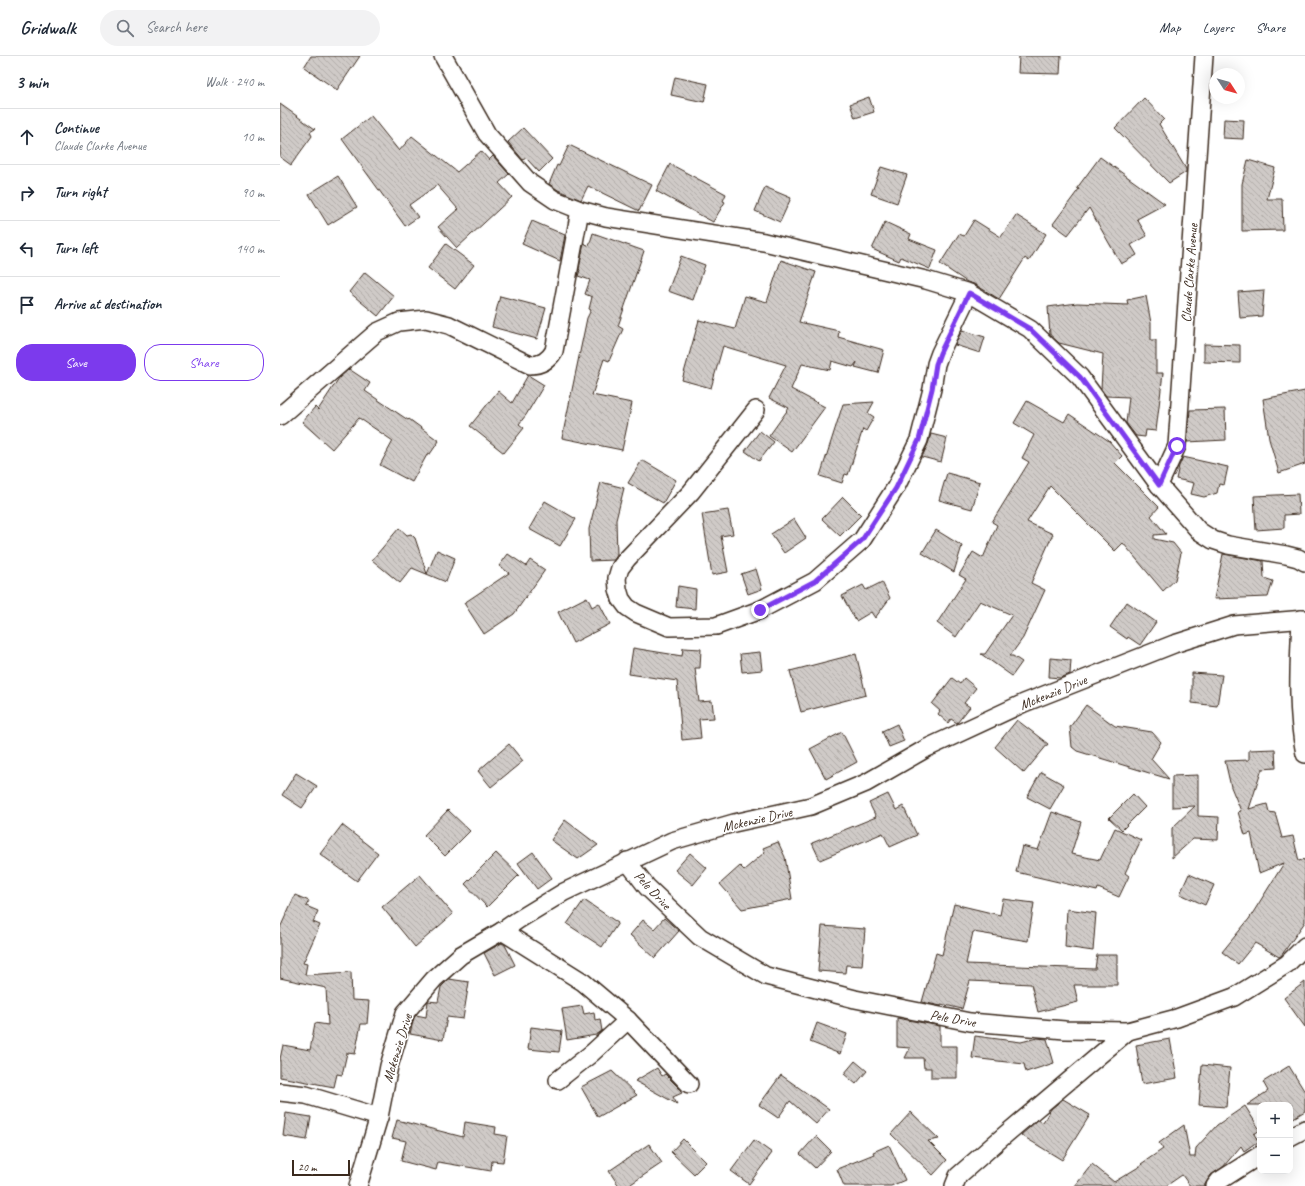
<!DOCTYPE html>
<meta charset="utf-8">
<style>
body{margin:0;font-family:Caveat,sans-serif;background:#f2f2f3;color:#1f2937}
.controls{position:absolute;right:12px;bottom:12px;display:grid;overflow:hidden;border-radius:8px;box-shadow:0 4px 16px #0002}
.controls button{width:36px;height:36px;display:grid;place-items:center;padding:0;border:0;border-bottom:1px solid #e0e1e3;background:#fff;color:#1f2937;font:20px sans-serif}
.compass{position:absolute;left:929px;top:12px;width:36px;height:36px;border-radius:50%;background:#fff;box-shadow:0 4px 16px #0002;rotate:126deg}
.scale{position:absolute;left:12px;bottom:10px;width:58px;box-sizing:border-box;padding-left:4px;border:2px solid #3b2a1e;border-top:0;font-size:11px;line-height:14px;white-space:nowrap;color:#3b2a1e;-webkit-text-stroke:3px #fff;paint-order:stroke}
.stop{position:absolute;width:12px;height:12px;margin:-9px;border:3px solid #7c3aed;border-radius:50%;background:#fff}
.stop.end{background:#7c3aed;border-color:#fff;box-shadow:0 1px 4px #0008}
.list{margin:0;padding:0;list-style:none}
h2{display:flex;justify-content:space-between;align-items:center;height:52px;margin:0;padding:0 16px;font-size:17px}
h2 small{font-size:13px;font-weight:400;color:#747a83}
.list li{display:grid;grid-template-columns:26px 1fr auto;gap:12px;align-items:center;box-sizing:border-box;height:56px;padding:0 16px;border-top:1px solid #e0e1e3}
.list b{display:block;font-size:15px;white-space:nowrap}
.list p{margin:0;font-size:13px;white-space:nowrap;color:#747a83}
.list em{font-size:13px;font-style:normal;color:#747a83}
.actions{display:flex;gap:8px;padding:12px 16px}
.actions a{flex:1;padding:9px 0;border:1px solid #7c3aed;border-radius:16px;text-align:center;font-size:14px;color:#7c3aed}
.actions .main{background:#7c3aed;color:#fff}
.icon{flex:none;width:22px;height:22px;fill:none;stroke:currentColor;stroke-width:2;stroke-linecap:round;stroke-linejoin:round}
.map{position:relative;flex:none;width:1025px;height:1130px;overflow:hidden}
header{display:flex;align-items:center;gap:24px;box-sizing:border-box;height:56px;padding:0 20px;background:#fff;border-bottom:1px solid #e0e1e3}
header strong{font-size:19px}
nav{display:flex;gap:22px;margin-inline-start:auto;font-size:14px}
.search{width:280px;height:36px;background:#f2f2f3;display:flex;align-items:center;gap:10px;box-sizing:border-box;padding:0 14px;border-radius:22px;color:#747a83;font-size:15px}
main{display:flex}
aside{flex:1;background:#fff}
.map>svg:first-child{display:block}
.building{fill:url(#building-back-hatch);stroke:#3b2a1e}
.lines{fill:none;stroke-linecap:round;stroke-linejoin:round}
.street-casing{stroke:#3b2a1e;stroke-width:20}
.street{stroke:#fff;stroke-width:17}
.route{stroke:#7c3aed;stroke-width:5}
.labels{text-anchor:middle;stroke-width:3.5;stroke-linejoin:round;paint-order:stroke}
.street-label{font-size:14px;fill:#3b2a1e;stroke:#fff}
</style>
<header>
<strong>Gridwalk</strong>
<div class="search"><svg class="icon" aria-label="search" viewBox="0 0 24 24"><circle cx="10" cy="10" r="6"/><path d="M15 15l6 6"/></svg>Search here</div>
<nav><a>Map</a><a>Layers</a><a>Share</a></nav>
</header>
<main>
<aside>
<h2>3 min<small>Walk · 240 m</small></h2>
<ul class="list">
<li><svg class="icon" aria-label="ahead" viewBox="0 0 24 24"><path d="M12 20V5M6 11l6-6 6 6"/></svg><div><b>Continue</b><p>Claude Clarke Avenue</p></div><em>10 m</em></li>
<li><svg class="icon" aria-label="right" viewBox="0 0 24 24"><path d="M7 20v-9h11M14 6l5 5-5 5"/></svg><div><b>Turn right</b></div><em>90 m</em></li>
<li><svg class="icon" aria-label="left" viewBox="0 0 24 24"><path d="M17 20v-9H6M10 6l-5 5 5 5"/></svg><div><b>Turn left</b></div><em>140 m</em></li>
<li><svg class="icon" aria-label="arrive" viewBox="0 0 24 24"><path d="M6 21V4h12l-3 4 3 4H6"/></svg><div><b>Arrive at destination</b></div></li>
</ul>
<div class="actions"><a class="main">Save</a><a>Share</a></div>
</aside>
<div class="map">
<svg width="1025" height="1130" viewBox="0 0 1025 1130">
<defs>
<pattern id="building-back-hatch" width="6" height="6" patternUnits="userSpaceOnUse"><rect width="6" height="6" fill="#cfcac7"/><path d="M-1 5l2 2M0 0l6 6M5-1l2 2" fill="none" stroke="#b3aeaa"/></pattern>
</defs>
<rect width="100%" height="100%" fill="#fff"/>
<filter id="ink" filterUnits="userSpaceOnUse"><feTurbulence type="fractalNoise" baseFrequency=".025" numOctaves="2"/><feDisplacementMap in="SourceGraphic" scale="8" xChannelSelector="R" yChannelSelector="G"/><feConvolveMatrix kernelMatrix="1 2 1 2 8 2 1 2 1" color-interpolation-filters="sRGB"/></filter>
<g filter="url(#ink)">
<g class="building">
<path d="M 31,0 L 80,0 L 57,34 L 24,11 Z"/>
<path d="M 739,0 L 781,0 L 780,18 L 738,17 Z"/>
<path d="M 395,21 L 428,28 L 424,46 L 391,39 Z"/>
<path d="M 589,41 L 594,56 L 575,62 L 570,48 Z"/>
<path d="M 864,42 L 884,63 L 879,68 L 906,113 L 906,116 L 889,127 L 835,72 Z"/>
<path d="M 0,48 L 35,73 L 30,76 L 32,80 L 11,109 L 0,101 Z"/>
<path d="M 91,60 L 119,95 L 132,80 L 177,116 L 201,95 L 209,104 L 213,100 L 229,118 L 219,127 L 232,141 L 177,192 L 158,171 L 178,153 L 157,129 L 129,149 L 138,161 L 125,170 L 62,83 Z"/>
<path d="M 944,63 L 964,64 L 963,83 L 943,82 Z"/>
<path d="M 243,72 L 272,103 L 259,116 L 246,102 L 243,104 L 228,86 Z"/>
<path d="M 289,89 L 372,129 L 359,155 L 308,130 L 301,144 L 278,134 L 269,128 L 277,109 L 279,110 Z"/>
<path d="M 820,101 L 885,148 L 857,163 L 867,180 L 851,189 L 857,199 L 841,208 L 809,152 L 788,179 L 773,168 L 799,133 L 797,132 Z"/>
<path d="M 968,104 L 995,112 L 987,143 L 1002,143 L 1003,174 L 962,175 L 962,128 Z"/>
<path d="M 390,108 L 446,138 L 443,145 L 445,146 L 433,166 L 376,135 Z"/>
<path d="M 601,111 L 627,119 L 617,147 L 591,138 Z"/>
<path d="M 58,120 L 77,151 L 48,169 L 29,138 Z"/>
<path d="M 485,131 L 511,142 L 500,166 L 475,155 Z"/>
<path d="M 736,159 L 766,178 L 749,205 L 745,202 L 719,243 L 694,228 L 687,226 L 660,208 L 679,178 L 684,180 L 694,164 L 721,181 Z"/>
<path d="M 252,165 L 285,179 L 280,205 L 242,188 Z"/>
<path d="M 605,166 L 631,178 L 629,183 L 657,194 L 650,213 L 621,201 L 619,205 L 592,193 Z"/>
<path d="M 313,177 L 364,195 L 338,270 L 343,273 L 329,305 L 324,303 L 312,339 L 352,347 L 342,394 L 282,382 L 307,262 L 311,254 L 309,253 L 312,241 L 305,238 L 310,224 L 298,220 L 300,214 L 299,213 L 304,187 L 309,190 Z"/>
<path d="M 166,188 L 194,209 L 175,233 L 148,212 Z"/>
<path d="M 401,200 L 425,209 L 413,244 L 388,235 Z"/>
<path d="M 501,204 L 536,216 L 519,266 L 559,275 L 558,281 L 604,294 L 598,317 L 575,311 L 577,306 L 573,311 L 552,305 L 550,314 L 522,308 L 511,333 L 545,351 L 512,396 L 489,380 L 509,352 L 489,342 L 506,309 L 443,290 L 431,332 L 402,324 L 419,264 L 455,273 L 465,240 L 487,246 Z"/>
<path d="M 85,216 L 114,240 L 98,260 L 69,236 Z"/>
<path d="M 984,234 L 982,260 L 960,262 L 958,236 Z"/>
<path d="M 220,240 L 266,252 L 257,283 L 212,271 Z"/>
<path d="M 866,240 L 871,267 L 871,284 L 876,284 L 876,317 L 883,317 L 876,375 L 866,374 L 865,381 L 856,380 L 846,367 L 849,341 L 826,340 L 821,333 L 823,298 L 779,287 L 770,279 L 768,251 L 797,247 L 848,249 L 847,244 Z"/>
<path d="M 682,274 L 705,281 L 700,297 L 675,289 Z"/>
<path d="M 924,288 L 960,289 L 960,307 L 924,306 Z"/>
<path d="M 69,313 L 90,327 L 85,335 L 128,364 L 129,363 L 159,385 L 150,398 L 148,397 L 132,426 L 100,409 L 113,385 L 79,362 L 52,393 L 22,366 L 35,351 L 38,354 L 59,322 Z"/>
<path d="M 248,319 L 264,329 L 246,359 L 239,368 L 244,372 L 224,397 L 190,370 L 218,335 L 232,347 Z"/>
<path d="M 1025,335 L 1025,408 L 999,417 L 989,383 L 983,343 Z"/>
<path d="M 747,345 L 784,366 L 789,358 L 829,385 L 842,400 L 835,407 L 879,451 L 871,460 L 886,478 L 874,479 L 874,483 L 893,487 L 901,497 L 895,524 L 883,535 L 843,487 L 835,495 L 770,430 L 747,466 L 773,478 L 751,527 L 765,534 L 743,582 L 730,600 L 733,600 L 742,606 L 732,620 L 701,598 L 705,598 L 732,559 L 700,545 L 676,581 L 657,567 L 686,523 L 679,519 L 693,496 L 703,502 L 717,469 L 712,466 L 749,406 L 742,402 L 754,379 L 734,367 Z"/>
<path d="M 594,346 L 588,357 L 594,361 L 586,375 L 583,373 L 568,419 L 565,418 L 562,427 L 540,420 L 563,348 Z"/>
<path d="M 945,353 L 946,384 L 907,386 L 910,354 Z"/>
<path d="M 480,375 L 494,386 L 479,405 L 465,395 Z"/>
<path d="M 651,378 L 667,382 L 661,406 L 642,401 L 648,388 Z"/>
<path d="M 903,401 L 948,411 L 944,429 L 939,428 L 937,437 L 924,441 L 911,438 L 914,427 L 896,423 L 899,410 Z"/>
<path d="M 362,404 L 396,424 L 383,447 L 348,427 Z"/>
<path d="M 667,417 L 700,426 L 692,453 L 659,444 Z"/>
<path d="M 321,426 L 344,432 L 336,464 L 337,499 L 334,504 L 310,505 L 309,473 Z"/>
<path d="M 1018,438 L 1019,458 L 1004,459 L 1004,472 L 976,474 L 974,440 Z"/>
<path d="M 563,441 L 581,459 L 560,480 L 542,463 Z"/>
<path d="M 265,445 L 296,463 L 280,490 L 249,473 Z"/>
<path d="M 448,454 L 453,478 L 441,480 L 448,516 L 432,519 L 422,458 Z"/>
<path d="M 514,463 L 526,482 L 504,497 L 491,478 Z"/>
<path d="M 119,472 L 127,479 L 131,478 L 135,482 L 147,518 L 157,494 L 175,502 L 166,526 L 132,512 L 120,527 L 92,504 Z"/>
<path d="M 656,474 L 682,490 L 674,516 L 642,497 Z"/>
<path d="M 228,498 L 246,510 L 250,504 L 265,514 L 234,558 L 204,578 L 184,547 L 229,517 L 219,510 Z"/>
<path d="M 943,498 L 983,505 L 984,522 L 993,525 L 988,541 L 934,543 Z"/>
<path d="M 476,513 L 482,533 L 468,538 L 461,518 Z"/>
<path d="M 602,526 L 610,542 L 595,562 L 591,556 L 576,565 L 562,540 L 583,529 L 586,534 Z"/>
<path d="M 398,530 L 416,533 L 415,553 L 396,551 Z"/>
<path d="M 307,541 L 312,551 L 319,547 L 330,568 L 293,587 L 278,556 Z"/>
<path d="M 847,546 L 876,566 L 860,589 L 848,581 L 847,583 L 830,571 Z"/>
<path d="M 353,592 L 402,600 L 403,592 L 421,593 L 420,612 L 415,612 L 419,646 L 432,645 L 434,662 L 419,663 L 421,682 L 402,684 L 397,625 L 349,618 Z"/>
<path d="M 480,596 L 482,614 L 462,616 L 460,598 Z"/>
<path d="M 576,598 L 586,639 L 521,656 L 510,615 Z"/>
<path d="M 770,602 L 791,604 L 790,618 L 780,622 L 769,621 Z"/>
<path d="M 912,617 L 942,619 L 937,650 L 912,647 Z"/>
<path d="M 672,622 L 680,628 L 684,622 L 696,632 L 684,647 L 690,651 L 677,667 L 671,663 L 668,667 L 658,658 L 660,655 L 652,648 Z"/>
<path d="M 806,649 L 835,670 L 872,676 L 881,686 L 871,703 L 889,723 L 797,695 L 792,691 L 790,671 Z"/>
<path d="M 737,664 L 768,688 L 744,717 L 715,691 Z"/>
<path d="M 617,668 L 624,685 L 609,691 L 602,675 Z"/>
<path d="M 562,676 L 577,706 L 546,723 L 530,693 Z"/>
<path d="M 229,688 L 243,705 L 211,731 L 198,715 Z"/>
<path d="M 995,693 L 996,712 L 982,713 L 969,753 L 987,748 L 989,756 L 995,757 L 1002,782 L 1013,780 L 1019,805 L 1025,803 L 1025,866 L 1001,900 L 999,901 L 975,887 L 958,908 L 942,896 L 969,863 L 1004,807 L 979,817 L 971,777 L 965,779 L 958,756 L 961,755 L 951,731 L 945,705 L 969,704 L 969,694 Z"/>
<path d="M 761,716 L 784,729 L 770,753 L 747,741 Z"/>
<path d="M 16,717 L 37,730 L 22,752 L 2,739 Z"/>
<path d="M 918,719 L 918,760 L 939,761 L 938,784 L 913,783 L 892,802 L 892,772 L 915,750 L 892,751 L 892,720 Z"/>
<path d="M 608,738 L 616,754 L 623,750 L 637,779 L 610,791 L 603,777 L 540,804 L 532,787 L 596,761 L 589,747 Z"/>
<path d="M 853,738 L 865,751 L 842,774 L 829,762 Z"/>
<path d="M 168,754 L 190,775 L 165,800 L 144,779 Z"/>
<path d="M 772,756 L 801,766 L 791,798 L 820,804 L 835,772 L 861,784 L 845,817 L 849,820 L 839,841 L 818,832 L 817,835 L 736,816 L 742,790 L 758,794 Z"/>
<path d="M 285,764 L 318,789 L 298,803 L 271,784 Z"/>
<path d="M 62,769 L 98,797 L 77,825 L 40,798 Z"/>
<path d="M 498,786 L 505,801 L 512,843 L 462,853 L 440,828 L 460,810 L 464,814 L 485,796 L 483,792 Z"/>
<path d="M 253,796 L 272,822 L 257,833 L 238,807 Z"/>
<path d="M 216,797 L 239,819 L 207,851 L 185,828 Z"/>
<path d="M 410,797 L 427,812 L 413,829 L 395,814 Z"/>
<path d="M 909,818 L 934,829 L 925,849 L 900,838 Z"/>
<path d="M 140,819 L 173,858 L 135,891 L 102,851 Z"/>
<path d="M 15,839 L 29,845 L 26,850 L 38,855 L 33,866 L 40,869 L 23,907 L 27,908 L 25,919 L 71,916 L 72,944 L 89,945 L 87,968 L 81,968 L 75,998 L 67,997 L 62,1019 L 57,1018 L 54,1031 L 0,1021 L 0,1003 L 3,989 L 30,994 L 35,967 L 48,969 L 46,932 L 0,922 L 0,872 Z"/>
<path d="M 723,843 L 754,847 L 748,885 L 693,876 L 686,908 L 815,913 L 817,899 L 837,899 L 837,929 L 794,929 L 798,946 L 758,956 L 751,928 L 690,925 L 682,953 L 661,948 L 661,950 L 642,946 L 656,897 L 662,899 L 674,848 L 720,859 Z"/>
<path d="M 304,844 L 338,867 L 322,891 L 287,868 Z"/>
<path d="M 787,853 L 816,857 L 813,895 L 785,891 Z"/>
<path d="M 384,862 L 399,875 L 375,902 L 350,879 L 363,864 L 374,873 Z"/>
<path d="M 542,870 L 585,873 L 582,910 L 566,909 L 565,917 L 538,915 Z"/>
<path d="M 222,887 L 225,889 L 235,909 L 215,919 L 204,897 Z"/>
<path d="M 169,923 L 189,926 L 183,963 L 167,961 L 163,984 L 130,978 L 134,962 L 136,959 L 146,961 L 148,945 L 158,946 L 161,931 Z"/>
<path d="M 1025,926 L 1025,971 L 1004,942 Z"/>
<path d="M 302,950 L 304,958 L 314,956 L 315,964 L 320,963 L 322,975 L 316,979 L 287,984 L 282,953 Z"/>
<path d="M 617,962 L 660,970 L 660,990 L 677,990 L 677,1022 L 651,1022 L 651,1012 L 644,1012 L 643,1002 L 625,1002 L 630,992 L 617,991 Z"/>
<path d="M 537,967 L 567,978 L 560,998 L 530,986 Z"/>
<path d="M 251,971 L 282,975 L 279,996 L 248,993 Z"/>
<path d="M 695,980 L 741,986 L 757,982 L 767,983 L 774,1007 L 746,1016 L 744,1008 L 692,1002 Z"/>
<path d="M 890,983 L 897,1022 L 862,1028 L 856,989 Z"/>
<path d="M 575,1005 L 587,1015 L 576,1028 L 564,1018 Z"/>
<path d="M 922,1009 L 950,1012 L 946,1051 L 919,1049 Z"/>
<path d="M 1009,1010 L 1025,1036 L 1025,1055 L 1010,1064 L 1010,1049 L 967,1049 L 988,1035 L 983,1026 Z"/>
<path d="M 377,1012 L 382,1020 L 385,1018 L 399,1032 L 402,1037 L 393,1041 L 397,1048 L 355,1025 Z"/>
<path d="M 332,1015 L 357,1039 L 318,1061 L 301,1031 Z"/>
<path d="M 501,1019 L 549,1053 L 536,1068 L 510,1045 L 498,1062 L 479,1049 Z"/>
<path d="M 783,1043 L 810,1059 L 782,1104 L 741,1079 L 758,1064 L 763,1066 L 771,1053 Z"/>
<path d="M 965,1050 L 980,1074 L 974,1078 L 980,1088 L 974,1088 L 964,1095 L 961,1090 L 943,1111 L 931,1119 L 924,1130 L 910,1130 L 902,1119 L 886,1130 L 795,1130 L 812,1108 L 834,1126 L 862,1109 L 861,1108 L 883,1093 L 879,1087 L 904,1069 L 910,1101 L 915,1101 L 916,1092 L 937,1069 Z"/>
<path d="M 631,1056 L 659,1083 L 648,1085 L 667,1104 L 653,1119 L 611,1078 Z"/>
<path d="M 6,1057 L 31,1061 L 27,1084 L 3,1080 Z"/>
<path d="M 117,1064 L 183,1081 L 185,1066 L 216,1071 L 215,1078 L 227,1080 L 223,1106 L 212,1105 L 211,1115 L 158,1106 L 156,1114 L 121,1105 L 126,1085 L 112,1082 Z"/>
<path d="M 536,1080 L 551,1095 L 535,1112 L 520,1098 Z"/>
<path d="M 403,1083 L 426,1106 L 414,1118 L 391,1096 Z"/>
<path d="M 474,1084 L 492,1097 L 469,1128 L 451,1115 Z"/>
<path d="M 369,1088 L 382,1107 L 348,1130 L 339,1130 L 329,1115 Z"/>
<path d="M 609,1089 L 625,1124 L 611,1130 L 564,1130 L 557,1113 L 594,1098 L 593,1096 Z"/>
</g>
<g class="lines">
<defs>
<g id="street">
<path d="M 163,0 L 207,78 L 250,127 L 275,144 L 300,154 L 326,161 L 484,186 L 646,224 L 689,237 L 750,273 L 800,321 L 879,429 L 919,475 L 933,484 L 948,489 L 1006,499 L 1018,502 L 1025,506"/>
<path d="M 476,354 L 411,436 L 347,503 L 340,512 L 337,522 L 338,533 L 341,543 L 347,551 L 356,557 L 389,571 L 436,570 L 480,554 L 535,525 L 582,484 L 616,431 L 639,384 L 652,333 L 656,308 L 660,297 L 689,237"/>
<path d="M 0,360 L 97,276 L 119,266 L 146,263 L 169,269 L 250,309 C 261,309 268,305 274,295 L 300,154"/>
<path d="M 879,429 L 897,390 L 924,0"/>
<path d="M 1021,563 C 1019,608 1016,654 1025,698"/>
<path d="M 347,805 L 367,831 L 420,881 L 486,920 L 575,943 L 690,966 L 785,974 L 848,975 L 897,962 L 954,941 L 1007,908 L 1025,890"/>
<path d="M 222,875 L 303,926 L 348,964 L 409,1028"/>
<path d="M 278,1024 L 312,997 L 348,964"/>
<path d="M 0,1036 L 26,1039 L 99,1061"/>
<path d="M 1010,1081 L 1025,1073"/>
<path d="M 78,1130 L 99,1061 L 109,1010 L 125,957 L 154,923 L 181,899 L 222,875 L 238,864 L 284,836 L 392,785 L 454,767 L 531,750 L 586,727 L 647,692 L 744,647 L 894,588 L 954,569 L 1025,563"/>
<path d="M 674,1130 L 678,1120 L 726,1078 L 848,975"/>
<path d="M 935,1130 L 939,1125 L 980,1099"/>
</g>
</defs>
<use href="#street" class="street-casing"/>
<use href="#street" class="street"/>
</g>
</g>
<g class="lines" filter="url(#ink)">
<path class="route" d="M 480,554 L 535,525 L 582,484 L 616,432 L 639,384 L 652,333 L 656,308 L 660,297 L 689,237 L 750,273 L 800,321 L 879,429 L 897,390"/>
</g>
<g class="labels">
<g class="street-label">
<text transform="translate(909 217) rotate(-86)" y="5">Claude Clarke Avenue</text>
<text transform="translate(773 636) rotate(-22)" y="5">Mckenzie Drive</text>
<text transform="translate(477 763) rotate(-13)" y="5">Mckenzie Drive</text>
<text transform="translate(373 834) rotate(47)" y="5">Pele Drive</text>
<text transform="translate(673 962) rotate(10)" y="5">Pele Drive</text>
<text transform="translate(117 992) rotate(-73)" y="5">Mckenzie Drive</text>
</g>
</g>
</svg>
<div class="controls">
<button>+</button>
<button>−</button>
</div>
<svg class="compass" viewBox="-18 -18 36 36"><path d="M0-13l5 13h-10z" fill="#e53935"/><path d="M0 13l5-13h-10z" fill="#747a83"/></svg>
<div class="scale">20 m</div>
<div class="stop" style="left:897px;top:390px"></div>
<div class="stop end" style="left:480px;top:554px"></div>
</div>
</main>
